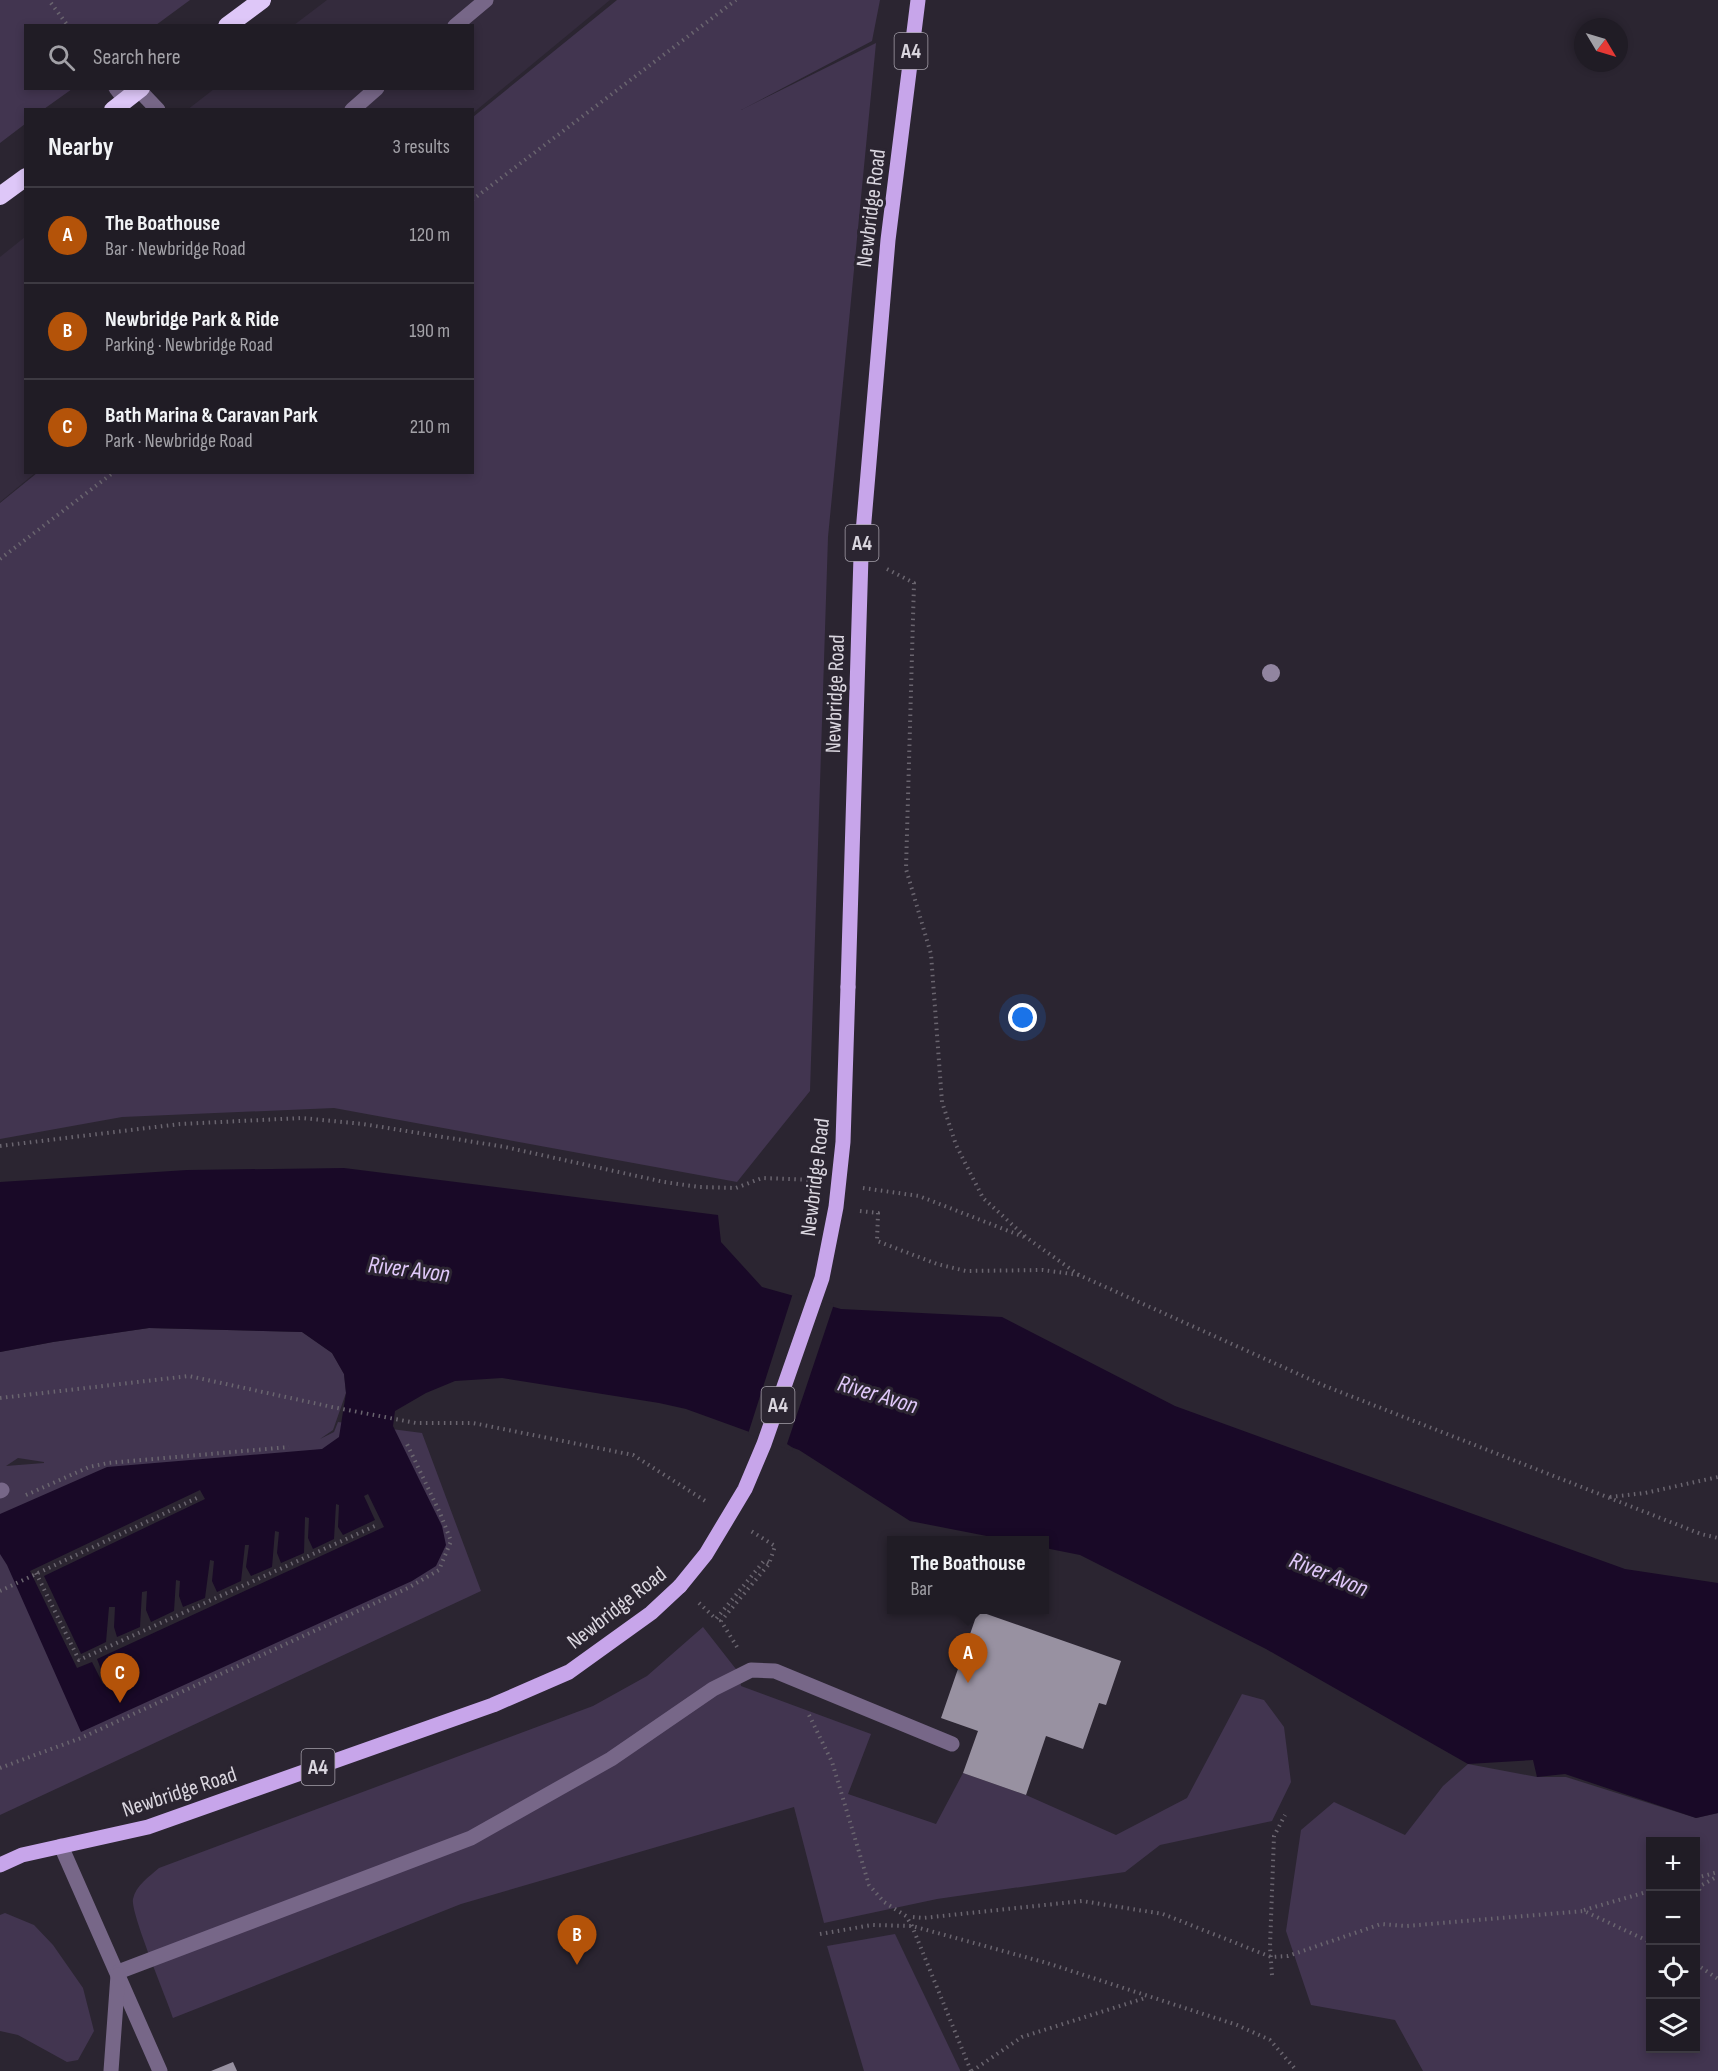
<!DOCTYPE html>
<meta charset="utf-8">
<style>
body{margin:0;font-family:"Sofia Sans Condensed",sans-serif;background:#2d2932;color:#f1f3f6}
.controls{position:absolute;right:18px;bottom:18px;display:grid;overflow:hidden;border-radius:0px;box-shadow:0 3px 9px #0003}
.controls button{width:54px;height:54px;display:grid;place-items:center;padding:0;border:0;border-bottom:2px solid #3d3a42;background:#201c25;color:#f1f3f6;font:30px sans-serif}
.compass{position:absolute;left:1574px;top:18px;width:54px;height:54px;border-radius:50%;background:#201c25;box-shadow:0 3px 9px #0003;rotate:128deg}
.you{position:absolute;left:1023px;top:1018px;width:21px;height:21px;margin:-15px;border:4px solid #fff;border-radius:50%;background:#1a73e8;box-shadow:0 0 0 9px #1a73e833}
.badge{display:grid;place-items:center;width:39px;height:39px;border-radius:50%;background:#b45309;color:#fff;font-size:20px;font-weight:700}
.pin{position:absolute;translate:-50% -50px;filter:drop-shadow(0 2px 3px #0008)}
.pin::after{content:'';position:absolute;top:32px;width:21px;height:18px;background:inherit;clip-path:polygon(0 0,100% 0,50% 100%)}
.popup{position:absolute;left:887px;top:1536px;width:162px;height:78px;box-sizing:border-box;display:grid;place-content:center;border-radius:0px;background:#201c25;filter:drop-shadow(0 2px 4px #0005);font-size:20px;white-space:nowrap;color:#a2a1a7}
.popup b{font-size:22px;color:#f1f3f6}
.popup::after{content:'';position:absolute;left:50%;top:100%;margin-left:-12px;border:12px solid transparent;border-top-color:#201c25}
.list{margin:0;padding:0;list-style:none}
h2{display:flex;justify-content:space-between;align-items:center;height:78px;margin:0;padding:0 24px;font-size:26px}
h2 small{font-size:20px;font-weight:400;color:#a2a1a7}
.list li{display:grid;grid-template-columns:39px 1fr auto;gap:18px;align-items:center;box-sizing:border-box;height:96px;padding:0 24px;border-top:2px solid #3d3a42}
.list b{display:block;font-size:22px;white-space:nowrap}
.list p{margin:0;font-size:20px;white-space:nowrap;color:#a2a1a7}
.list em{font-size:20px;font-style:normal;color:#a2a1a7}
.icon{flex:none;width:33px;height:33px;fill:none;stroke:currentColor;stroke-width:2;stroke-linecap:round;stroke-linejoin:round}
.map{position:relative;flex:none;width:1718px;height:2071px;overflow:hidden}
.search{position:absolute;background:#201c25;box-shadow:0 3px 9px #0003;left:24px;top:24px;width:450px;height:66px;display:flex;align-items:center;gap:15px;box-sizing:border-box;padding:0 21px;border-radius:0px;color:#a2a1a7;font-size:22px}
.panel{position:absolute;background:#201c25;box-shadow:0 3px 9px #0003;left:24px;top:108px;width:450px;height:366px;border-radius:0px}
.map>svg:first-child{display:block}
.built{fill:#342b3d}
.green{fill:#423550;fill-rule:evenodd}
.water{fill:#190927}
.pier{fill:#2b2531}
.building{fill:#9891a1}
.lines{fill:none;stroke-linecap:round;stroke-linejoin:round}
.path{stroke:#6a656f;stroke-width:4;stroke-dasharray:1.5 4.5;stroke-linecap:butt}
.minor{stroke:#776788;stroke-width:15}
.major{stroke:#c7a5ea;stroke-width:15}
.highway{stroke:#dec7f8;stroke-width:18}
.major-bridge{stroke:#c7a5ea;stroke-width:15}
.tree{fill:#9185a0}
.labels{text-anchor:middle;stroke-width:6;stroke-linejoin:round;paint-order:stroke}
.shield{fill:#2b2531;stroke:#a6a1ab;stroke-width:1.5}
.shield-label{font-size:21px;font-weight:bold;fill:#dad6df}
.street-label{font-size:22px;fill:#dad6df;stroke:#2b2531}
.water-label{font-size:24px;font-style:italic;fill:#e1c9fb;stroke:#2b2531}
</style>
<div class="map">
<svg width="1718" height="2071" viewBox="0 0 1718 2071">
<rect width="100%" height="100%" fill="#2b2531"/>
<g class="built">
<path d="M 327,0 L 610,0 L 473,113 L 472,110 L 187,110 L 214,89 L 472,88 L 472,26 L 294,25 Z"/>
<path d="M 25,237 L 26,472 L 35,473 L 0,502 L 0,257 Z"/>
</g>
<g class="green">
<path d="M 0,0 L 190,0 L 156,25 L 26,26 L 26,88 L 72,89 L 44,109 L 26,110 L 25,124 L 0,143 Z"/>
<path d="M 617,0 L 880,0 L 872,41 L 741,110 L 876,43 L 828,537 L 810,1091 L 737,1182 L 334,1108 L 122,1117 L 0,1139 L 0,503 L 37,473 L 472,472 L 473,117 Z"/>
<path d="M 149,1328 L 302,1332 L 332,1353 L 344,1374 L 346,1393 L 333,1430 L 320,1439 L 334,1432 L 338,1422 L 422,1433 L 481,1591 L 0,1815 L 0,1352 L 53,1342 ZM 18,1458 L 44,1462 L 44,1463 L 6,1466 Z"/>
<path d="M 703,1627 L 739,1673 L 741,1686 L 871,1734 L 848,1794 L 936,1824 L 963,1773 L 1026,1795 L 1116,1835 L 1187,1798 L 1242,1694 L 1264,1700 L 1284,1727 L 1291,1782 L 1272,1821 L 1160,1845 L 1125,1872 L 937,1899 L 824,1923 L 794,1807 L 461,1904 L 173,2018 C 167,1999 130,1912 133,1899 C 136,1885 149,1877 159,1868 L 593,1706 L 647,1676 Z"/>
<path d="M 1468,1764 L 1537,1777 L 1566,1777 L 1696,1818 L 1718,1813 L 1718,2071 L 1423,2071 L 1395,2020 L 1311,2005 L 1286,1931 L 1301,1830 L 1334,1802 L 1405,1835 L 1443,1786 ZM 1650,1842 L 1696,1842 L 1696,2048 L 1650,2048 Z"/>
<path d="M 5,1913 L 34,1925 L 53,1945 L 83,1988 L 94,2031 L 78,2060 L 67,2062 L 18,2035 L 0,2031 L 0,1915 Z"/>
<path d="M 895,1934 L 960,2070 L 960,2071 L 864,2071 L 827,1946 Z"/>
</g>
<path class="water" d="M 344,1168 L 718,1215 L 721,1242 L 762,1287 L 841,1309 L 1002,1317 L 1175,1406 L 1625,1569 L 1718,1583 L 1718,1813 L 1696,1818 L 1565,1774 L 1537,1777 L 1533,1760 L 1468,1764 L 1266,1649 L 1080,1555 L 1045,1548 L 1044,1540 L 1007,1540 L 910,1521 L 799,1450 L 686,1409 L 659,1403 L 502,1378 L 455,1381 L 426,1393 L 395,1411 L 393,1426 L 442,1526 L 446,1545 L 436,1566 L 412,1581 L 81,1732 L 7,1565 L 0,1554 L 0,1514 L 107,1467 L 322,1449 L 339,1437 L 346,1393 L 344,1374 L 332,1353 L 302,1332 L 149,1328 L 53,1342 L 0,1352 L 0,1182 L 187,1170 Z"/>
<g class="pier">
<path d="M 793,1293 L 834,1304 L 787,1444 L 793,1448 L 792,1451 L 748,1434 Z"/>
<path d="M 200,1490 L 205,1499 L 44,1576 L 81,1654 L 106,1642 L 109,1607 L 115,1607 L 114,1627 L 117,1637 L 140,1627 L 142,1592 L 147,1591 L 146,1610 L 151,1622 L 174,1611 L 176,1580 L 180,1581 L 179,1596 L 183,1607 L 205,1598 L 210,1560 L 214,1561 L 212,1581 L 217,1592 L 241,1581 L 245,1545 L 249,1545 L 246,1567 L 251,1576 L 272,1567 L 275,1531 L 279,1532 L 277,1553 L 281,1563 L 304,1553 L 305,1517 L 309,1518 L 308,1538 L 313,1549 L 334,1539 L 336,1504 L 339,1505 L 338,1527 L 343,1535 L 375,1520 L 364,1496 L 368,1494 L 384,1527 L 97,1659 L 106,1682 L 103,1684 L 92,1662 L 77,1668 L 30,1571 Z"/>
</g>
<g class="building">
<path d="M 978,1611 L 1121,1661 L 1106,1705 L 1099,1703 L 1083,1749 L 1046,1736 L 1026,1795 L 963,1773 L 978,1731 L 941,1718 Z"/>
<path d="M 233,2062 L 237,2071 L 211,2071 Z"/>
</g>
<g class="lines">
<g class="path">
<path d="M 51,3 L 68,26"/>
<path d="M 472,200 L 736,0"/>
<path d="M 0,559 L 114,472"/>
<path d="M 887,569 L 914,583 L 906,869 L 931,954 L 942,1102 L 956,1145 L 983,1198 L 1027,1238 L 1079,1275 L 1325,1386 L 1701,1534 L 1718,1538"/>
<path d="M 0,1146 L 180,1124 L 302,1118 L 363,1124 L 505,1147 L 664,1182 L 699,1187 L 736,1188 L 762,1178 L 814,1180"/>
<path d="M 863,1188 L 919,1196 L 1024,1237"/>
<path d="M 860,1211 L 878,1213 L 877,1241 L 937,1264 L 966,1271 L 1043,1270 L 1079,1275"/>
<path d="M 0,1398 L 189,1376 L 332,1407 L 416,1423 L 473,1423 L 633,1455 L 707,1502"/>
<path d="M 26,1495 L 89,1467 L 108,1463 L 289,1447"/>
<path d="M 1610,1497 L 1645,1493 L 1718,1477"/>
<path d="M 36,1573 L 79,1660 L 377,1525"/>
<path d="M 0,1591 L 199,1497"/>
<path d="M 699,1603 L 716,1619 L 764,1561 L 769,1563"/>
<path d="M 737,1647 L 721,1621 L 769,1564 L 775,1546 L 751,1531"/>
<path d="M 809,1715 L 832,1762 L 869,1885 L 884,1902 L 906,1916 L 912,1926 L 971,2071"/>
<path d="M 0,1768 L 81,1738 L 408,1588 L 439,1570 L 451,1541 L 440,1513 L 406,1442"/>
<path d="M 1696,1878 L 1718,1872"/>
<path d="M 1696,1895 L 1702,1885 L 1718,1876"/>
<path d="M 1584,1910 L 1650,1891"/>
<path d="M 913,1917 L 923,1918 L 1082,1901 L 1163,1914 L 1271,1957 L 1288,1956 L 1381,1924 L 1406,1926 L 1584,1911 L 1650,1942"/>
<path d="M 820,1934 L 872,1925 L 912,1926 L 1047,1963 L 1237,2025 L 1270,2040 L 1297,2071"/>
<path d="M 1696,1964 L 1718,1979"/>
<path d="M 1272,1975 L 1270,1947 L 1274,1836 L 1285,1815"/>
<path d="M 972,2071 L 1022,2037 L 1145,1998"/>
</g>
<g class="minor">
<path d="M 455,26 L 486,0"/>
<path d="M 116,88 L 125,100"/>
<path d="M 139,90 L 158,110"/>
<path d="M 352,110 L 377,88"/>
<path d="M 0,1491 L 2,1490"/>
<path d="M 61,1846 L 160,2071"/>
<path d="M 118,1972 L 471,1838 L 611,1759 L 713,1689 L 751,1670 L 775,1671 L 952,1744"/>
<path d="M 111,2071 L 118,1975"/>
</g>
<g class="major">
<path d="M 848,987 L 861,556 L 888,240 L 918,0"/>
<path d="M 0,1865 L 22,1855 L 148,1827 L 493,1705 L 569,1672 L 651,1613 L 680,1586"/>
</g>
<g class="highway">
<path d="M 227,26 L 262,0"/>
<path d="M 113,110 L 141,88"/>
<path d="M 0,196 L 26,177"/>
</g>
<path class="major-bridge" d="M 680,1586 L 706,1554 L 745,1489 L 764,1444 L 822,1278 L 836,1207 L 843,1142 L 848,987"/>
</g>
<circle class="tree" cx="1271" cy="673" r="9"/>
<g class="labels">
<g class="shield">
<rect x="894.5" y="33" width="33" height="36" rx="4.5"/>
<rect x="845.5" y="525" width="33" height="36" rx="4.5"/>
<rect x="761.5" y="1387" width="33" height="36" rx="4.5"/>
<rect x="301.5" y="1749" width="33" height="36" rx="4.5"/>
</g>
<g class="shield-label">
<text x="911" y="58">A4</text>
<text x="862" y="550">A4</text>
<text x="778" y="1412">A4</text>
<text x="318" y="1774">A4</text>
</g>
<g class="street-label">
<text transform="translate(870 208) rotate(-83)" y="8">Newbridge Road</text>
<text transform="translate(834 694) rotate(-88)" y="8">Newbridge Road</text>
<text transform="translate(814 1177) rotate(-83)" y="8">Newbridge Road</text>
<text transform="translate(616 1607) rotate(-38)" y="8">Newbridge Road</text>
<text transform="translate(179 1791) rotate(-18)" y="8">Newbridge Road</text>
</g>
<g class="water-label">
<text transform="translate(409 1269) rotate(7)" y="8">River Avon</text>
<text transform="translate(878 1394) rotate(17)" y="8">River Avon</text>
<text transform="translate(1329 1574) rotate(22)" y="8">River Avon</text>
</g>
</g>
</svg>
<div class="controls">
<button>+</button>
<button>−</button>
<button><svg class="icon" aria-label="locate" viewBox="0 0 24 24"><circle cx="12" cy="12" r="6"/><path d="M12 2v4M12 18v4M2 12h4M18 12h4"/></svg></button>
<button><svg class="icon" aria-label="layers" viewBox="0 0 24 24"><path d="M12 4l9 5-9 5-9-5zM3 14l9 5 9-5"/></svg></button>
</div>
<svg class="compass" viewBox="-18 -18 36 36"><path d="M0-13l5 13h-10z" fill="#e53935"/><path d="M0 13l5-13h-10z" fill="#a2a1a7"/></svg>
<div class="you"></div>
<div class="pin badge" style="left:968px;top:1683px">A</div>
<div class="popup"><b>The Boathouse</b>Bar</div>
<div class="pin badge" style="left:577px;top:1965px">B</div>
<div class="pin badge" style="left:120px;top:1703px">C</div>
<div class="search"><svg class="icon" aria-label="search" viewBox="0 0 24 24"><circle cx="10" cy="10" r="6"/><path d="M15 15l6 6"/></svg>Search here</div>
<section class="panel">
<h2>Nearby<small>3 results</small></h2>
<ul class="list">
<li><span class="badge">A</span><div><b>The Boathouse</b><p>Bar · Newbridge Road</p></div><em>120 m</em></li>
<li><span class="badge">B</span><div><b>Newbridge Park &amp; Ride</b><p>Parking · Newbridge Road</p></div><em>190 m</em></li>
<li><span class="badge">C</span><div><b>Bath Marina &amp; Caravan Park</b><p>Park · Newbridge Road</p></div><em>210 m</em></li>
</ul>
</section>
</div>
